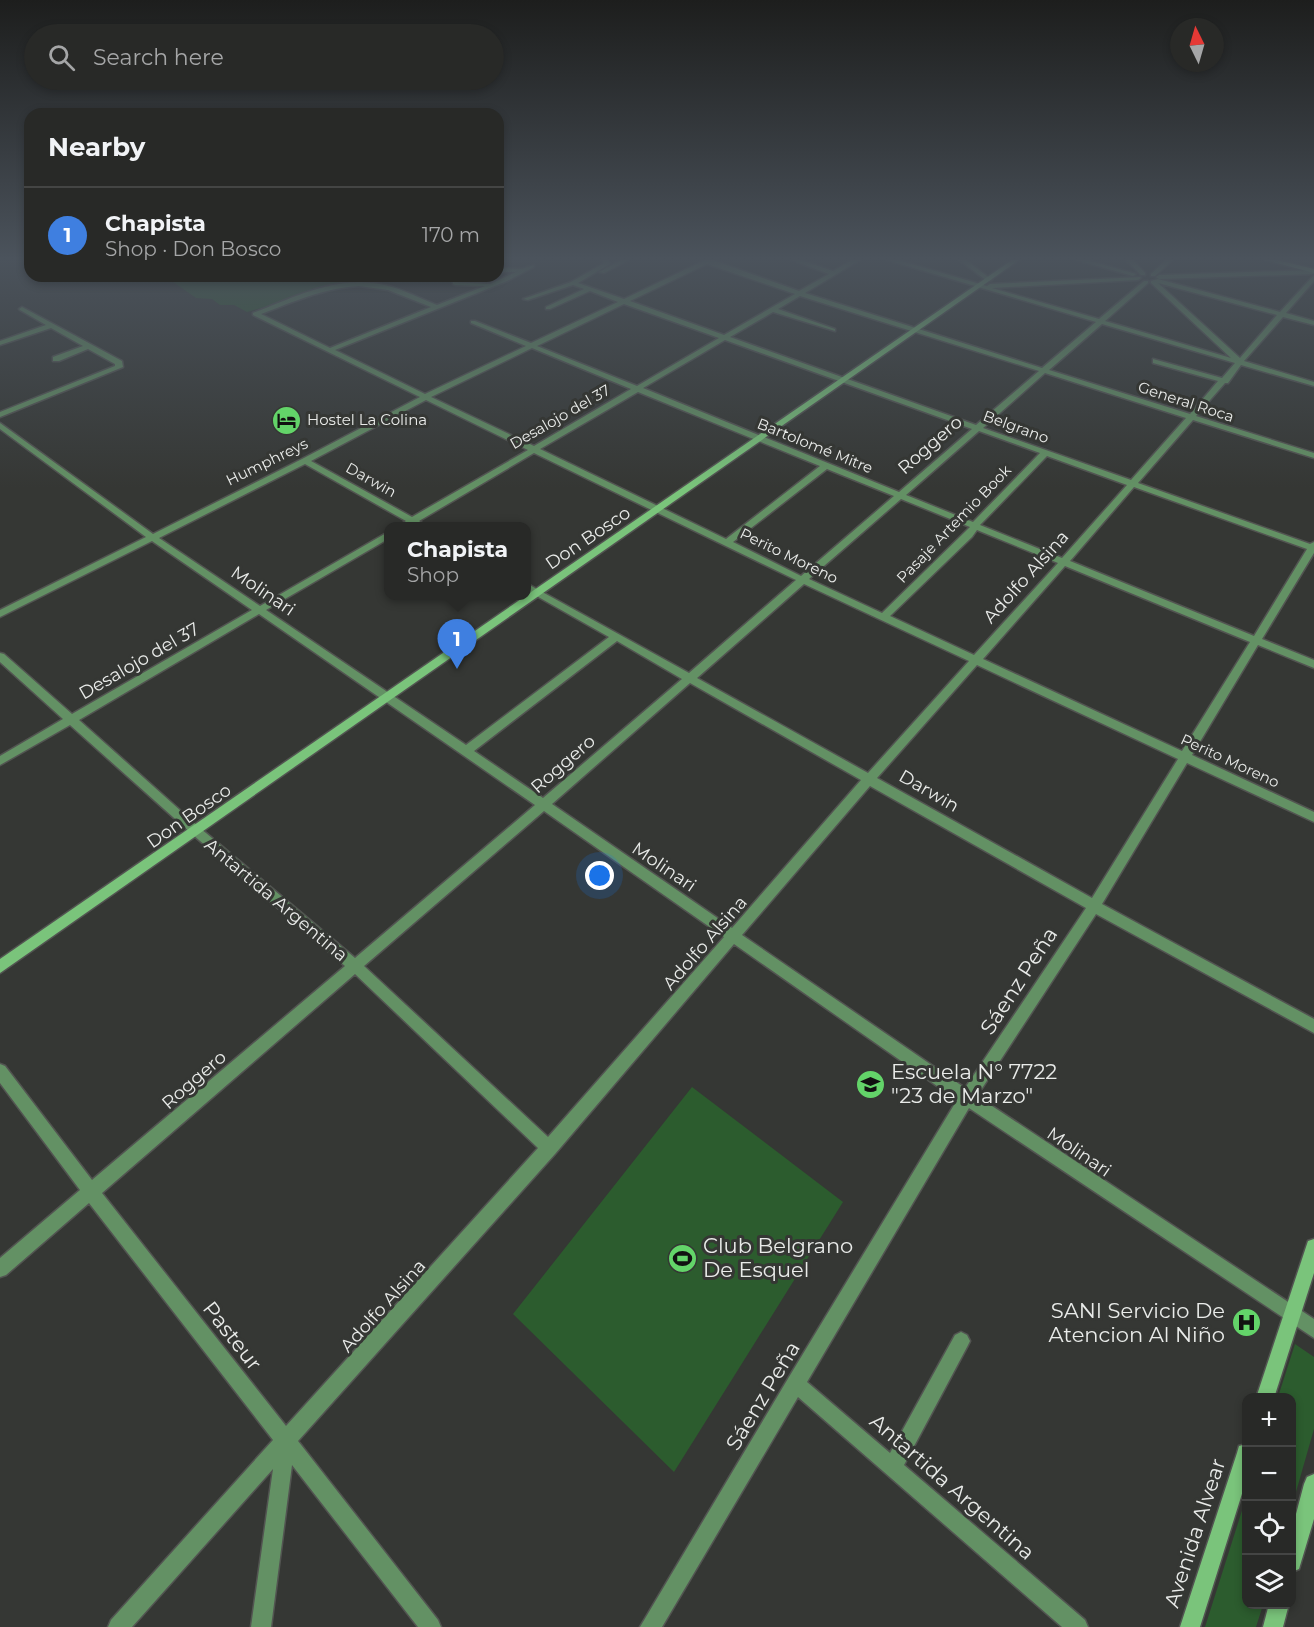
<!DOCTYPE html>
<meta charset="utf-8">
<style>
body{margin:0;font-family:Montserrat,sans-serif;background:#30312f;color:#f1f3f6}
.controls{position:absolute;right:18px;bottom:18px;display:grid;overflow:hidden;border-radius:12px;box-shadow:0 3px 9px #0003}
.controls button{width:54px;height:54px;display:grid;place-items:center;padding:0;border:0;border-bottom:2px solid #444544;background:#282927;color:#f1f3f6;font:30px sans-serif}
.compass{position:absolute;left:1170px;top:18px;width:54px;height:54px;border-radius:50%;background:#282927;box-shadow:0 3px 9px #0003;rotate:355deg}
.you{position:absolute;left:600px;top:876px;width:21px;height:21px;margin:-15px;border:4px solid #fff;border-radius:50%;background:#1a73e8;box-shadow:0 0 0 9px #1a73e833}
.badge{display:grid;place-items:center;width:39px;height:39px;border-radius:50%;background:#d6ab8b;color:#fff;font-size:20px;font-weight:700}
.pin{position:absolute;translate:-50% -50px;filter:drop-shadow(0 2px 3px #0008)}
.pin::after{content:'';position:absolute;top:32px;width:21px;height:18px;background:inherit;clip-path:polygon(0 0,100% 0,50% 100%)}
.popup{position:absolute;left:384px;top:522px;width:147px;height:78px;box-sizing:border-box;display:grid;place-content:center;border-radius:12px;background:#282927;filter:drop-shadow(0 2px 4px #0005);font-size:20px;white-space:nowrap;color:#a5a6a7}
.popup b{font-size:22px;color:#f1f3f6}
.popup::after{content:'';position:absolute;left:50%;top:100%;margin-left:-12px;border:12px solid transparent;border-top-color:#282927}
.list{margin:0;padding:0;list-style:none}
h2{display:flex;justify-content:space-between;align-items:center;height:78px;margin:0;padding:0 24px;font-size:26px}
h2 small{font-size:20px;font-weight:400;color:#a5a6a7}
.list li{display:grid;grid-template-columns:39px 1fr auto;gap:18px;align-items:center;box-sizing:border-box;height:96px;padding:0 24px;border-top:2px solid #444544}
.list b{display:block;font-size:22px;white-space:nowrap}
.list p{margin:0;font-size:20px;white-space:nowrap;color:#a5a6a7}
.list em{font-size:20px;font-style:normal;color:#a5a6a7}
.icon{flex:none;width:33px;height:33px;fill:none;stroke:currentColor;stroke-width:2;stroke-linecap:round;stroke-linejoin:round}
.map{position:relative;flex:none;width:1314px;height:1627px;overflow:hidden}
.search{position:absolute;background:#282927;box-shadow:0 3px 9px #0003;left:24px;top:24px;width:480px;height:66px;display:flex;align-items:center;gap:15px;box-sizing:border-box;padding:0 21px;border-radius:33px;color:#a5a6a7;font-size:22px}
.panel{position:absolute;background:#282927;box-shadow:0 3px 9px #0003;left:24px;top:108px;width:480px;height:174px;border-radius:18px}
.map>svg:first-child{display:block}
.green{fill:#2c5c2e}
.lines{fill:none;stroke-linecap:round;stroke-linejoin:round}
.street-casing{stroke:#525451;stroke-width:3}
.secondary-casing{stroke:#525451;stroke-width:3}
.street{fill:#639164;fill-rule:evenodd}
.secondary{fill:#7ac47b;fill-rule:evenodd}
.labels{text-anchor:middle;stroke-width:6;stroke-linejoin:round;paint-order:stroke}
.far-street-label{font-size:15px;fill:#e9ebe9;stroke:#353734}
.far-poi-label{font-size:15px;fill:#e9ebe9;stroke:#353734;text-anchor:start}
.street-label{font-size:18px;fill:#e9ebe9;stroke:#353734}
.near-street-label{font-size:21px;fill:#e9ebe9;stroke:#353734}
.near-poi-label{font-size:21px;fill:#e9ebe9;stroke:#353734;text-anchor:start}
</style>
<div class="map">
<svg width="1314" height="1627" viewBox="0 0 1314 1627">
<rect width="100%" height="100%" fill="#353734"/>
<g class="green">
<path d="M 175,276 L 360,276 L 353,282 L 247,312 L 234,305 L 220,305 L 212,299 L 196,298 L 169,279 Z"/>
<path d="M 692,1087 L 843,1202 L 674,1472 L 513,1314 Z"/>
<path d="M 1295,1344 L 1314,1357 L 1314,1429 L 1292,1506 L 1292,1398 L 1278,1397 Z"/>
<path d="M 1246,1498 L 1246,1604 L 1263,1605 L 1256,1627 L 1205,1627 Z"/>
</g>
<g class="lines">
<defs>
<g id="street">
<path d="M 602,260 L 608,260 L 610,264 L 578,283 L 624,299 L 705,260 L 713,260 L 799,291 L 829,274 L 791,260 L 801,260 L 833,271 L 852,260 L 860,260 L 805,293 L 1042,368 L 1096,322 L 887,260 L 898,260 L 987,286 L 990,284 L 1140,277 L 1141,278 L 1138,280 L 992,288 L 1099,319 L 1144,281 L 1148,281 L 1148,283 L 1105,321 L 1231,358 L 1151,283 L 1151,281 L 1158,279 L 1280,312 L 1314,275 L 1314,281 L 1286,313 L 1314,321 L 1314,325 L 1283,317 L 1244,361 L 1314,382 L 1314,386 L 1241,365 L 1228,383 L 1225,383 L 1196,416 L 1314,453 L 1314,458 L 1193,420 L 1138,483 L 1310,544 L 1314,542 L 1314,553 L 1262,639 L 1314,660 L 1314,668 L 1258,645 L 1192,755 L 1314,812 L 1314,822 L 1187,763 L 1102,904 L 1314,1019 L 1314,1033 L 1096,914 L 977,1096 L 1314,1319 L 1314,1338 L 969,1108 L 807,1382 L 890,1453 L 955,1335 L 961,1332 L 967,1335 L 970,1341 L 967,1347 L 904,1465 L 1085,1620 L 1088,1627 L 1062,1627 L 798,1397 L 662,1627 L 640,1627 L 789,1377 L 957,1100 L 734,944 L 555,1154 L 298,1441 L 438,1620 L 441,1627 L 418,1627 L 292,1465 L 271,1627 L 251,1627 L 273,1469 L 132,1627 L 108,1627 L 111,1620 L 273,1440 L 89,1203 L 6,1275 L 0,1277 L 0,1258 L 80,1190 L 0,1083 L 0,1064 L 5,1066 L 92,1180 L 345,966 L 192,834 L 70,725 L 0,765 L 0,756 L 63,719 L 0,662 L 0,653 L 4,654 L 72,714 L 252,610 L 152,541 L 0,617 L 0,610 L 146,537 L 0,429 L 0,423 L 153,534 L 302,459 L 420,397 L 253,315 L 253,313 C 294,297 339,274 384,285 C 403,289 419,298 437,305 L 485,286 L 455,285 L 453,284 L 453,282 L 490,284 L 516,272 L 498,272 L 498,268 L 521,269 L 534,265 L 534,267 L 507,281 L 335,350 L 425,394 L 526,346 L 471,323 L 471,321 L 475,321 L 531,343 L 618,302 L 590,291 L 550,309 L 546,309 L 546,307 L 584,289 L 573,285 L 528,300 L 523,299 L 571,282 L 604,263 ZM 707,264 L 795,294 L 724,335 L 630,301 ZM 1158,283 L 1277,315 L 1240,358 ZM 359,286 L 388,290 L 431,307 L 330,348 L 261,314 C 293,302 324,288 359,286 ZM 800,296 L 1039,371 L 976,425 L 730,337 L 773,312 L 835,331 L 835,329 L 778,309 ZM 624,304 L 719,338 L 637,386 L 537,346 ZM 1102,324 L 1235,363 L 1222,378 L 1153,359 L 1153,363 L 1218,381 L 1190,414 L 1049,370 ZM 725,340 L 972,429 L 899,492 L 643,388 ZM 532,348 L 631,389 L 534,446 L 431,397 ZM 1045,373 L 1186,418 L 1131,480 L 983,428 ZM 638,392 L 820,466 L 726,539 L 540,449 ZM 426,400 L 528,450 L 412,517 L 311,461 ZM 979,431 L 1040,453 L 973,522 L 906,495 ZM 534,453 L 796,580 L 689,673 L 526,583 L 526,590 L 609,637 L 466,745 L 266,610 L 388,539 L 388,532 L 260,606 L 159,538 L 305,464 L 406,521 L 399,526 L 409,526 L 412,524 L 416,526 L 426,526 L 419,521 ZM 1047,456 L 1127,485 L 1062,558 L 980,525 ZM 827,469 L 894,496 L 801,576 L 733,542 ZM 1134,487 L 1307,549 L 1254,636 L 1070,561 ZM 901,499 L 970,527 L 882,613 L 809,579 ZM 977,530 L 1058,563 L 974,655 L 890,616 L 972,537 ZM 1065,566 L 1250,642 L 1182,751 L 983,659 ZM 804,584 L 969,661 L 868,773 L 697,678 ZM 259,614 L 535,805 L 355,958 L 200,828 L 79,720 ZM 617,641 L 682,679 L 543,798 L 474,751 ZM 977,665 L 1178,759 L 1092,898 L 877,778 ZM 690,683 L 861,780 L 732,928 L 552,804 ZM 870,786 L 1086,908 L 965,1088 L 742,935 ZM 544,811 L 724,937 L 548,1137 L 364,966 ZM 355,974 L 538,1148 L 286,1426 L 102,1193 Z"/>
<path d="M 621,260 L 629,260 L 604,273 L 599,272 Z"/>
<path d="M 959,260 L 966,260 L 992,280 L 987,281 Z"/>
<path d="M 1076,260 L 1087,260 L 1136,274 L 1133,276 Z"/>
<path d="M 1126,260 L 1133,260 L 1145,273 L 1145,275 L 1141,275 Z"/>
<path d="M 1166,260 L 1173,260 L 1155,276 L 1151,276 L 1151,274 Z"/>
<path d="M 1314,270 L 1314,274 L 1159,279 L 1156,277 L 1159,275 Z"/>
<path d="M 22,307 L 122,361 L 123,367 L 0,417 L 0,412 L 115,366 L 115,364 L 88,349 L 59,361 L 53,361 L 53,357 L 83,346 L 51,328 L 0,345 L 0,341 L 46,325 L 20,310 L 19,309 Z"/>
</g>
<g id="secondary">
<path d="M 1012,260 L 1019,260 L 0,973 L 0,959 Z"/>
<path d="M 1265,260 L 1277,260 L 1314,269 L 1314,273 Z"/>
<path d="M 1314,1239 L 1314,1273 L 1274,1398 L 1256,1398 L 1306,1247 L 1308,1241 Z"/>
<path d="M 1246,1444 L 1246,1481 L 1200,1627 L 1180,1627 L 1237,1453 L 1239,1446 Z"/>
<path d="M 1314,1474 L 1314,1519 L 1299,1569 L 1292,1572 L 1292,1529 L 1304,1484 L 1307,1477 Z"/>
<path d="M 1269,1604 L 1289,1604 L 1283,1627 L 1263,1627 Z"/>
</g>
</defs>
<use href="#street" class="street-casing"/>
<use href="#secondary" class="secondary-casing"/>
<use href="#street" class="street"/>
<use href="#secondary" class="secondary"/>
</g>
<linearGradient id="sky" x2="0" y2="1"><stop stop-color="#1d1e1d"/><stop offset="0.53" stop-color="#4b535c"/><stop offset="1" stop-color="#4b535c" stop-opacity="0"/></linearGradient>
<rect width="1314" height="488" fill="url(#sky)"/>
<defs>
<symbol id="hotel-disc" viewBox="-11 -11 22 22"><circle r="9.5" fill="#63d469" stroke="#353734"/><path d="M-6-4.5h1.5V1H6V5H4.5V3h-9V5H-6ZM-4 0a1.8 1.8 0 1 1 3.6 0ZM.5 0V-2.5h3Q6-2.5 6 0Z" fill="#111"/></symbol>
<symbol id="school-disc" viewBox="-11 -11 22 22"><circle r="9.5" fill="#63d469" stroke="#353734"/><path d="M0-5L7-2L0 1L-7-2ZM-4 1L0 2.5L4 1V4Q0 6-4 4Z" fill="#111"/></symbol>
<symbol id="stadium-disc" viewBox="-11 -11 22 22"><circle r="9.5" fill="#63d469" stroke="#353734"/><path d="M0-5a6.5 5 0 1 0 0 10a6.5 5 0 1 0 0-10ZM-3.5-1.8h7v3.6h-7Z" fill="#111"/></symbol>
<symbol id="hospital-disc" viewBox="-11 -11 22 22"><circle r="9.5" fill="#63d469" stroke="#353734"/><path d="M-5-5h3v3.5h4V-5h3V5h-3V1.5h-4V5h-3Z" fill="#111"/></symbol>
</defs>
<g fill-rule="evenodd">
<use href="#hotel-disc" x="270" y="404" width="33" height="33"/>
<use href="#school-disc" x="854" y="1068" width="33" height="33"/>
<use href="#stadium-disc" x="666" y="1242" width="33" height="33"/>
<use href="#hospital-disc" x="1230" y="1306" width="33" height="33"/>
</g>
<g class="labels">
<g class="far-street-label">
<text transform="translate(1186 402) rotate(18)" y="5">General Roca</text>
<text transform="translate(560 417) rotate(-30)" y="5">Desalojo del 37</text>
<text transform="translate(1016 427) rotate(20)" y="5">Belgrano</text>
<text transform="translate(815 446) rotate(22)" y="5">Bartolomé Mitre</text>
<text transform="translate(267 462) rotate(-26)" y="5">Humphreys</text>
<text transform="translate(371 480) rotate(29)" y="5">Darwin</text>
<text transform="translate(954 524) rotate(-46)" y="5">Pasaje Artemio Book</text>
<text transform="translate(789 556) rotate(26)" y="5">Perito Moreno</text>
<text transform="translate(1230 761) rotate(25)" y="5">Perito Moreno</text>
</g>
<g class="far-poi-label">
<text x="307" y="425">Hostel La Colina</text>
</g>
<g class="street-label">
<text transform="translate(930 445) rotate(-41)" y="6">Roggero</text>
<text transform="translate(588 538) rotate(-34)" y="6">Don Bosco</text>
<text transform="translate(1026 577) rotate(-48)" y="6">Adolfo Alsina</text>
<text transform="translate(263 591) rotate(34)" y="6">Molinari</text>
<text transform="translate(139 661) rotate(-30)" y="6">Desalojo del 37</text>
<text transform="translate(563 764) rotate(-41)" y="6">Roggero</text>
<text transform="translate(929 791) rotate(30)" y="6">Darwin</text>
<text transform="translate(189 816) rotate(-35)" y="6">Don Bosco</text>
<text transform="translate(664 867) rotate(34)" y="6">Molinari</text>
<text transform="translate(276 900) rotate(40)" y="6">Antartida Argentina</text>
<text transform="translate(705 943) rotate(-49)" y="6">Adolfo Alsina</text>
<text transform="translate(194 1080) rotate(-41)" y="6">Roggero</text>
<text transform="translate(1079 1152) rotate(34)" y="6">Molinari</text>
<text transform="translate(383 1306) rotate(-48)" y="6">Adolfo Alsina</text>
</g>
<g class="near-street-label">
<text transform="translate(1019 981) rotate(-57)" y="7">Sáenz Peña</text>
<text transform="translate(232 1336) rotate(52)" y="7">Pasteur</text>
<text transform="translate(763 1396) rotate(-59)" y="7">Sáenz Peña</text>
<text transform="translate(952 1487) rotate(41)" y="7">Antartida Argentina</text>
<text transform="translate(1195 1533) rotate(-72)" y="7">Avenida Alvear</text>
</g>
<g class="near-poi-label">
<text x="891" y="1079">Escuela N° 7722<tspan x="891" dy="24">"23 de Marzo"</tspan></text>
<text x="703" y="1253">Club Belgrano<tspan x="703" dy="24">De Esquel</tspan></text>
<text x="1225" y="1318" text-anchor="end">SANI Servicio De<tspan x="1225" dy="24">Atencion Al Niño</tspan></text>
</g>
</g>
</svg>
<div class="controls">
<button>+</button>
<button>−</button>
<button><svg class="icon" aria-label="locate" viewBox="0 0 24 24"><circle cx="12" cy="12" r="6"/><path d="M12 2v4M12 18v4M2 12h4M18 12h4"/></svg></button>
<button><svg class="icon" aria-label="layers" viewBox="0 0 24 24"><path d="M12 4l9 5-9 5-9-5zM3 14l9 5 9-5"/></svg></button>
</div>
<svg class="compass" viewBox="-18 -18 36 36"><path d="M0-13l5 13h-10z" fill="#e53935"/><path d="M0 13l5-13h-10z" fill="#a5a6a7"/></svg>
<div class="you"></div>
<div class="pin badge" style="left:457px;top:669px;background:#3f7fe0">1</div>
<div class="popup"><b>Chapista</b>Shop</div>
<div class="search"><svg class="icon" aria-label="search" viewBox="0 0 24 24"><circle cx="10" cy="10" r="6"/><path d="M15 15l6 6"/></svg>Search here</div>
<section class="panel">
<h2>Nearby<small></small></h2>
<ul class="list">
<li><span class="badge" style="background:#3f7fe0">1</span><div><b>Chapista</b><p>Shop · Don Bosco</p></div><em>170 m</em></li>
</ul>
</section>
</div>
